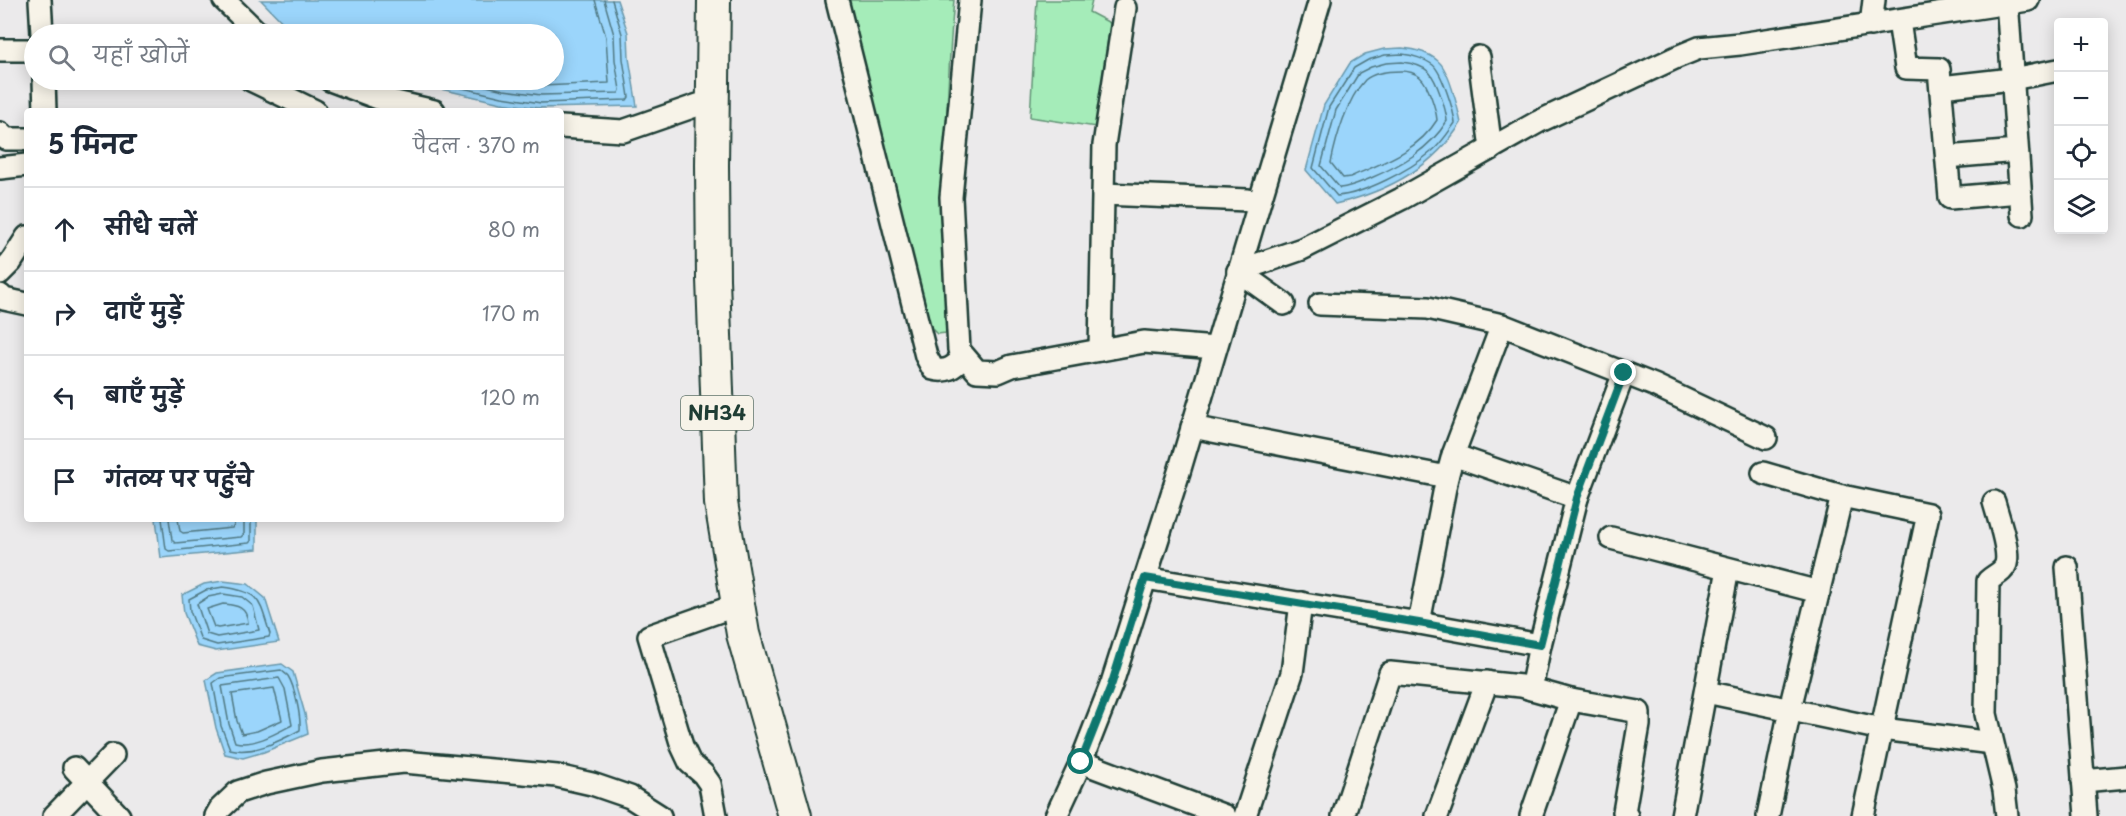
<!DOCTYPE html>
<html lang="hi">
<meta charset="utf-8">
<style>
body{margin:0;font-family:"Playpen Sans","Playpen Sans Deva",sans-serif;background:#f2f2f3;color:#1f2937}
.controls{position:absolute;right:18px;top:18px;display:grid;overflow:hidden;border-radius:6px;box-shadow:0 3px 15px #0003}
.controls button{width:54px;height:54px;display:grid;place-items:center;padding:0;border:0;border-bottom:2px solid #e0e1e3;background:#fff;color:#1f2937;font:30px sans-serif}
.stop{position:absolute;width:18px;height:18px;margin:-14px;border:4px solid #0f766e;border-radius:50%;background:#fff}
.stop.end{background:#0f766e;border-color:#fff;box-shadow:0 2px 6px #0008}
.list{margin:0;padding:0;list-style:none}
h2{display:flex;justify-content:space-between;align-items:center;height:78px;margin:0;padding:0 24px;font-size:26px}
h2 small{font-size:20px;font-weight:400;color:#747a83}
.list li{display:grid;grid-template-columns:39px 1fr auto;gap:18px;align-items:center;box-sizing:border-box;height:84px;padding:0 24px;border-top:2px solid #e0e1e3}
.list b{display:block;font-size:22px;white-space:nowrap}
.list em{font-size:20px;font-style:normal;color:#747a83}
.icon{flex:none;width:33px;height:33px;fill:none;stroke:currentColor;stroke-width:2;stroke-linecap:round;stroke-linejoin:round}
.map{position:relative;flex:none;width:2126px;height:816px;overflow:hidden}
.search{position:absolute;background:#fff;box-shadow:0 3px 15px #0003;left:24px;top:24px;width:540px;height:66px;display:flex;align-items:center;gap:15px;box-sizing:border-box;padding:0 21px;border-radius:33px;color:#747a83;font-size:22px}
.panel{position:absolute;background:#fff;box-shadow:0 3px 15px #0003;left:24px;top:108px;width:540px;height:414px;border-radius:6px}
.map>svg:first-child{display:block}
.green{fill:#a5ecb9;stroke:#629476;stroke-width:1.5}
.water{fill:#9bd5fb;stroke:#6998ab;stroke-width:1.5}
.lines{fill:none;stroke-linecap:round;stroke-linejoin:round}
.shore{stroke:#517a84;stroke-width:1.5}
.minor-casing{stroke:#1f3d34;stroke-width:26}
.highway-casing{stroke:#1f3d34;stroke-width:36}
.minor{stroke:#f7f3e8;stroke-width:21}
.highway{stroke:#f7f3e8;stroke-width:32}
.route{stroke:#0f766e;stroke-width:8}
.labels{text-anchor:middle;stroke-width:5;stroke-linejoin:round;paint-order:stroke}
.shield{fill:#f7f3e8;stroke:#60746a;stroke-width:1.5}
.shield-label{font-size:20px;font-weight:bold;fill:#1f3d34}
</style>
<div class="map">
<svg width="2126" height="816" viewBox="0 0 2126 816">
<rect width="100%" height="100%" fill="#ebeaeb"/>
<filter id="ink" filterUnits="userSpaceOnUse"><feTurbulence type="fractalNoise" baseFrequency=".0167" numOctaves="2"/><feDisplacementMap in="SourceGraphic" scale="12" xChannelSelector="R" yChannelSelector="G"/><feConvolveMatrix kernelMatrix="1 2 1 2 8 2 1 2 1" color-interpolation-filters="sRGB"/></filter>
<g filter="url(#ink)">
<g class="green">
<path d="M 844,0 L 954,0 C 950,43 948,86 946,129 C 942,195 940,262 949,327 L 946,333 L 937,334 L 929,326 Z"/>
<path d="M 1037,0 L 1092,0 L 1089,12 L 1110,23 L 1096,127 L 1030,117 Z"/>
</g>
<g class="water">
<path d="M 261,0 L 617,0 L 628,33 L 629,58 L 637,106 L 538,108 L 501,103 L 402,80 L 554,80 L 554,34 L 294,34 Z"/>
<path d="M 1402,48 C 1414,49 1429,53 1438,61 C 1449,70 1458,109 1461,123 C 1433,168 1387,192 1335,204 L 1306,170 L 1324,105 L 1350,63 L 1365,54 L 1384,49 Z"/>
<path d="M 156,519 L 257,519 L 257,549 L 161,558 Z"/>
<path d="M 223,581 L 248,584 L 265,598 L 279,642 L 216,651 L 197,646 L 184,613 L 182,595 L 204,584 Z"/>
<path d="M 282,664 L 293,672 L 305,714 L 308,734 L 264,752 L 243,758 L 225,754 L 216,728 L 206,680 L 217,673 Z"/>
</g>
<g class="lines">
<g class="shore">
<path d="M 1402,54 C 1412,55 1425,59 1433,65 C 1442,73 1454,111 1455,123 C 1448,133 1441,144 1431,152 C 1410,170 1364,194 1337,196 L 1313,168 L 1329,107 L 1354,68 L 1368,60 L 1385,55 Z"/>
<path d="M 1402,62 C 1410,63 1423,66 1429,72 C 1437,81 1446,109 1447,121 C 1429,150 1401,165 1371,178 C 1361,182 1351,187 1340,188 L 1321,166 L 1336,110 L 1359,73 L 1371,67 L 1386,63 Z"/>
<path d="M 1401,71 C 1408,71 1415,73 1420,77 C 1428,84 1436,109 1437,120 C 1418,151 1382,163 1350,177 L 1343,178 L 1331,163 C 1336,138 1347,99 1365,80 C 1374,72 1390,71 1401,71 Z"/>
<path d="M 428,80 L 502,97 L 541,103 L 627,100 L 629,97 L 623,59 L 622,34 L 612,0"/>
<path d="M 460,80 L 504,90 L 541,95 L 619,93 L 620,90 L 615,60 L 614,35 L 604,0"/>
<path d="M 499,80 L 541,86 L 609,83 L 606,37 L 595,0"/>
<path d="M 162,519 L 166,549 L 169,551 L 249,543 L 251,541 L 251,519"/>
<path d="M 169,519 L 172,540 L 175,543 L 241,537 L 244,534 L 244,519"/>
<path d="M 178,519 L 180,531 L 183,533 L 232,528 L 234,526 L 235,519"/>
<path d="M 223,587 C 261,592 259,600 270,634 L 269,637 L 217,645 L 201,640 L 190,611 L 189,599 L 206,590 Z"/>
<path d="M 223,594 L 242,597 L 253,606 L 259,630 L 217,637 L 207,634 L 197,604 L 208,597 Z"/>
<path d="M 223,604 C 237,605 247,607 248,623 L 218,628 L 214,627 L 207,609 Z"/>
<path d="M 281,670 C 283,672 287,675 288,676 C 295,687 301,717 300,730 C 280,741 253,755 230,749 L 221,726 L 213,683 L 220,678 Z"/>
<path d="M 279,678 L 285,689 L 292,725 C 277,733 253,747 235,742 L 229,724 L 222,686 Z"/>
<path d="M 274,688 L 282,720 L 257,731 L 242,734 L 237,721 L 232,694 Z"/>
</g>
<defs>
<g id="minor">
<path d="M 40,0 L 42,34"/>
<path d="M 224,0 L 259,34"/>
<path d="M 837,0 L 926,356 L 933,369 C 947,373 954,367 964,357"/>
<path d="M 970,0 L 951,197 L 959,350 L 977,371 L 998,372 L 1012,366 L 1144,342 L 1215,348"/>
<path d="M 2007,0 L 2022,215"/>
<path d="M 1899,21 L 1906,68 L 1939,69 L 1950,198 L 2020,192"/>
<path d="M 1871,25 L 1874,0"/>
<path d="M 0,50 L 34,50"/>
<path d="M 1479,57 L 1491,149"/>
<path d="M 44,80 L 45,111"/>
<path d="M 251,80 L 315,111"/>
<path d="M 330,80 L 378,98 L 434,111"/>
<path d="M 1941,87 L 2012,79 L 2058,70"/>
<path d="M 561,127 L 623,131 L 698,105 L 714,101"/>
<path d="M 0,133 L 6,139 L 27,139"/>
<path d="M 1947,157 L 2017,151"/>
<path d="M 0,168 L 27,165"/>
<path d="M 1103,194 L 1248,200 L 1259,202"/>
<path d="M 1238,271 L 1302,249 L 1401,199 L 1538,122 L 1677,57 L 1699,48 L 1740,44 L 2028,0"/>
<path d="M 1238,271 L 1284,304"/>
<path d="M 0,273 L 11,262 L 27,237"/>
<path d="M 0,295 L 4,299 L 27,304"/>
<path d="M 1320,304 L 1428,308 L 1502,325 L 1453,455"/>
<path d="M 1502,325 L 1654,385 L 1766,438"/>
<path d="M 1100,350 L 1104,145 L 1125,8"/>
<path d="M 1192,427 L 1447,477 L 1453,455 L 1577,498 L 1624,373"/>
<path d="M 1763,473 L 1842,496 L 1792,700 L 1768,816"/>
<path d="M 1842,496 L 1928,514 L 1863,816"/>
<path d="M 1994,502 C 1998,517 2010,550 2006,564 C 2003,573 1994,575 1988,581 L 1986,714 L 2004,790 L 2007,816"/>
<path d="M 1611,538 L 1819,592"/>
<path d="M 2067,567 L 2086,816"/>
<path d="M 1145,578 L 1419,623 L 1540,645"/>
<path d="M 1419,623 L 1447,477"/>
<path d="M 1531,689 L 1540,645 L 1577,498"/>
<path d="M 1706,692 L 1882,729 L 1992,743"/>
<path d="M 1081,762 L 1225,816"/>
<path d="M 74,768 L 119,816"/>
<path d="M 2083,781 L 2126,777"/>
<path d="M 54,816 L 113,755"/>
<path d="M 216,816 L 220,809 L 238,792 L 266,783 L 322,771 L 404,762 L 557,776 L 592,784 L 630,797 L 660,816"/>
<path d="M 716,816 L 710,784 L 703,774 L 690,763 L 682,746 L 649,636 L 737,605"/>
<path d="M 1056,816 L 1081,762 L 1112,683 L 1179,472 L 1320,0"/>
<path d="M 1245,816 L 1292,673 L 1301,603"/>
<path d="M 1343,816 L 1390,673 L 1521,686 L 1571,700"/>
<path d="M 1437,816 L 1487,682"/>
<path d="M 1531,816 L 1571,700 L 1639,712 L 1639,725 L 1624,812 L 1627,816"/>
<path d="M 1682,816 L 1728,569"/>
</g>
<path id="highway" d="M 714,0 L 712,165 L 713,279 L 721,503 L 743,634 L 795,816"/>
</defs>
<use href="#minor" class="minor-casing"/>
<use href="#highway" class="highway-casing"/>
<use href="#minor" class="minor"/>
<use href="#highway" class="highway"/>
</g>
</g>
<g class="lines" filter="url(#ink)">
<path class="route" d="M 1081,762 L 1112,683 L 1145,578 L 1419,623 L 1540,645 L 1577,498 L 1624,373"/>
</g>
<g class="labels">
<rect class="shield" x="681" y="396" width="72" height="34" rx="4.5"/>
<g class="shield-label">
<text x="717" y="420">NH34</text>
</g>
</g>
</svg>
<div class="controls">
<button>+</button>
<button>−</button>
<button><svg class="icon" aria-label="locate" viewBox="0 0 24 24"><circle cx="12" cy="12" r="6"/><path d="M12 2v4M12 18v4M2 12h4M18 12h4"/></svg></button>
<button><svg class="icon" aria-label="layers" viewBox="0 0 24 24"><path d="M12 4l9 5-9 5-9-5zM3 14l9 5 9-5"/></svg></button>
</div>
<div class="stop" style="left:1081px;top:762px"></div>
<div class="stop end" style="left:1624px;top:373px"></div>
<div class="search"><svg class="icon" aria-label="search" viewBox="0 0 24 24"><circle cx="10" cy="10" r="6"/><path d="M15 15l6 6"/></svg>यहाँ खोजें</div>
<section class="panel">
<h2>5 मिनट<small>पैदल · 370 m</small></h2>
<ul class="list">
<li><svg class="icon" aria-label="ahead" viewBox="0 0 24 24"><path d="M12 20V5M6 11l6-6 6 6"/></svg><div><b>सीधे चलें</b></div><em>80 m</em></li>
<li><svg class="icon" aria-label="right" viewBox="0 0 24 24"><path d="M7 20v-9h11M14 6l5 5-5 5"/></svg><div><b>दाएँ मुड़ें</b></div><em>170 m</em></li>
<li><svg class="icon" aria-label="left" viewBox="0 0 24 24"><path d="M17 20v-9H6M10 6l-5 5 5 5"/></svg><div><b>बाएँ मुड़ें</b></div><em>120 m</em></li>
<li><svg class="icon" aria-label="arrive" viewBox="0 0 24 24"><path d="M6 21V4h12l-3 4 3 4H6"/></svg><div><b>गंतव्य पर पहुँचे</b></div></li>
</ul>
</section>
</div>
